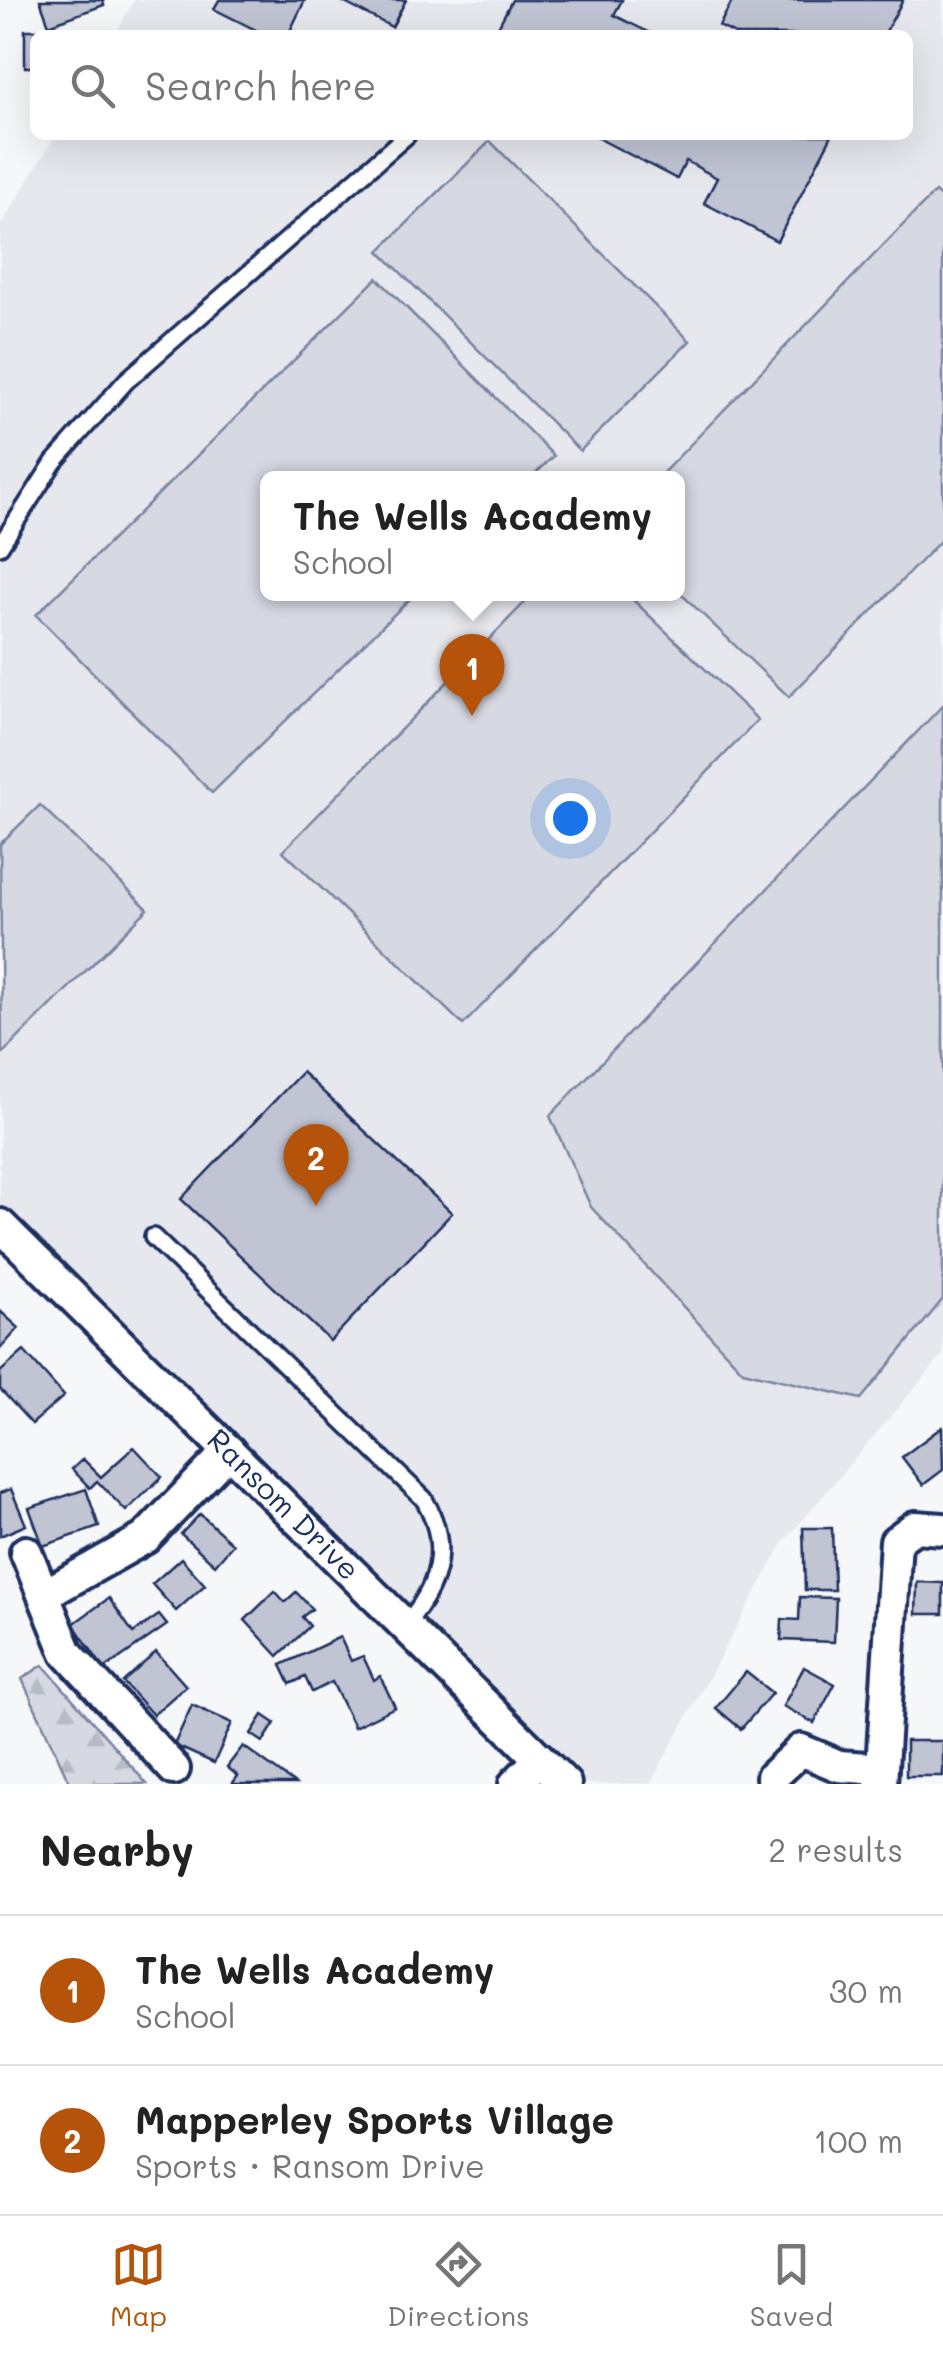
<!DOCTYPE html>
<meta charset="utf-8">
<style>
body{margin:0;font-family:Mali,sans-serif;background:#f6f6f6;color:#222}
.you{position:absolute;left:570px;top:818px;width:35px;height:35px;margin:-25px;border:8px solid #fff;border-radius:50%;background:#1a73e8;box-shadow:0 0 0 15px #1a73e833}
.badge{display:grid;place-items:center;width:65px;height:65px;border-radius:50%;background:#b45309;color:#fff;font-size:32px;font-weight:700}
.pin{position:absolute;translate:-50% -82px;filter:drop-shadow(0 2px 5px #0008)}
.pin::after{content:'';position:absolute;top:52px;width:35px;height:30px;background:inherit;clip-path:polygon(0 0,100% 0,50% 100%)}
.popup{position:absolute;left:260px;top:471px;width:425px;height:130px;box-sizing:border-box;display:grid;place-content:center;border-radius:15px;background:#fff;filter:drop-shadow(0 2px 8px #0005);font-size:32px;white-space:nowrap;color:#767676}
.popup b{font-size:38px;color:#222}
.popup::after{content:'';position:absolute;left:50%;top:100%;margin-left:-20px;border:20px solid transparent;border-top-color:#fff}
.list{margin:0;padding:0;list-style:none}
h2{display:flex;justify-content:space-between;align-items:center;height:130px;margin:0;padding:0 40px;font-size:42px}
h2 small{font-size:32px;font-weight:400;color:#767676}
.list li{display:grid;grid-template-columns:65px 1fr auto;gap:30px;align-items:center;box-sizing:border-box;height:150px;padding:0 40px;border-top:2px solid #e0e0e0}
.list b{display:block;font-size:38px;white-space:nowrap}
.list p{margin:0;font-size:32px;white-space:nowrap;color:#767676}
.list em{font-size:32px;font-style:normal;color:#767676}
.icon{flex:none;width:55px;height:55px;fill:none;stroke:currentColor;stroke-width:2;stroke-linecap:round;stroke-linejoin:round}
.map{position:relative;flex:none;width:943px;height:1784px;overflow:hidden}
.search{position:absolute;background:#fff;box-shadow:0 10px 40px #0002;left:30px;right:30px;top:30px;height:110px;display:flex;align-items:center;gap:25px;box-sizing:border-box;padding:0 35px;border-radius:15px;color:#767676;font-size:38px}
.sheet{height:430px;background:#fff}
nav{display:flex;justify-content:space-around;align-items:center;box-sizing:border-box;height:140px;border-top:2px solid #e0e0e0;background:#fff;font-size:28px;color:#767676}
nav a{display:grid;justify-items:center;gap:5px}
nav .on{color:#b45309}
.map>svg:first-child{display:block}
.built{fill:#e6e8ee;fill-rule:evenodd}
.green{fill:#d6d9e2;stroke:#7884a0;stroke-width:2.5}
.forest{fill:url(#forest-firs);stroke:#7884a0;stroke-width:2.5}
.building{fill:#c0c4d3;stroke:#1b2f5e;stroke-width:2.5}
.lines{fill:none;stroke-linecap:round;stroke-linejoin:round}
.service-casing{stroke:#1b2f5e;stroke-width:22}
.minor-casing{stroke:#1b2f5e;stroke-width:38}
.service{stroke:#fff;stroke-width:15}
.minor{stroke:#fff;stroke-width:30}
.labels{text-anchor:middle;stroke-width:10;stroke-linejoin:round;paint-order:stroke}
.street-label{font-size:30px;fill:#1b2f5e;stroke:#fff}
</style>
<div class="map">
<svg width="943" height="1784" viewBox="0 0 943 1784">
<defs>
<pattern id="forest-firs" width="22" height="20" patternUnits="userSpaceOnUse" patternTransform="scale(2.5)"><rect width="22" height="20" fill="#d6d9e2"/><path d="M5 1l3.5 6h-7zM16 11l3.5 6h-7z" fill="#b7bbc4"/></pattern>
</defs>
<rect width="100%" height="100%" fill="#f6f7f9"/>
<filter id="ink" filterUnits="userSpaceOnUse"><feTurbulence type="fractalNoise" baseFrequency=".01" numOctaves="2"/><feDisplacementMap in="SourceGraphic" scale="20" xChannelSelector="R" yChannelSelector="G"/><feConvolveMatrix kernelMatrix="1 2 1 2 8 2 1 2 1" color-interpolation-filters="sRGB"/></filter>
<g filter="url(#ink)">
<path class="built" d="M 134,0 L 943,0 L 943,1355 L 783,1543 L 650,1784 L 588,1784 L 0,1206 L 0,226 L 56,135 L 908,135 L 908,35 L 115,35 ZM 267,478 L 677,478 L 677,594 L 267,594 Z"/>
<g class="green">
<path d="M 490,141 L 690,341 L 580,451 L 379,251 Z"/>
<path d="M 935,192 L 943,199 L 943,538 L 789,697 L 677,590 L 677,478 L 658,478 Z"/>
<path d="M 377,278 L 554,456 L 531,478 L 267,478 L 267,594 L 415,594 L 212,793 L 36,615 Z"/>
<path d="M 533,594 L 627,594 L 758,720 L 463,1025 L 283,851 Z"/>
<path d="M 943,705 L 943,1299 L 861,1399 L 743,1371 L 591,1207 L 550,1116 Z"/>
<path d="M 40,805 L 148,909 L 2,1054 L 0,844 Z"/>
</g>
<path class="forest" d="M 43,1665 L 147,1784 L 70,1784 L 22,1679 Z"/>
<g class="building">
<path d="M 40,0 L 103,0 L 104,5 L 49,25 Z"/>
<path d="M 219,0 L 305,0 L 288,35 L 266,35 L 214,9 Z"/>
<path d="M 339,0 L 406,0 L 392,27 Z"/>
<path d="M 512,0 L 622,0 L 614,15 L 654,35 L 494,35 Z"/>
<path d="M 733,0 L 903,0 L 884,35 L 737,35 L 719,26 Z"/>
<path d="M 25,30 L 73,30 L 73,35 L 35,35 L 35,67 L 25,67 Z"/>
<path d="M 592,135 L 832,135 L 777,241 L 704,203 L 717,178 L 686,161 L 677,179 Z"/>
<path d="M 302,1072 L 452,1213 L 330,1341 L 181,1199 Z"/>
<path d="M 0,1311 L 19,1328 L 0,1349 Z"/>
<path d="M 24,1351 L 64,1396 L 32,1424 L 0,1389 L 0,1372 Z"/>
<path d="M 942,1427 L 943,1470 L 923,1485 L 902,1457 Z"/>
<path d="M 134,1447 L 162,1477 L 126,1511 L 97,1481 L 90,1488 L 72,1469 L 83,1459 L 101,1477 Z"/>
<path d="M 11,1489 L 26,1525 L 0,1536 L 0,1493 Z"/>
<path d="M 86,1489 L 99,1527 L 43,1546 L 29,1508 Z"/>
<path d="M 200,1514 L 233,1544 L 215,1565 L 181,1534 Z"/>
<path d="M 803,1528 L 832,1528 L 834,1590 L 805,1590 Z"/>
<path d="M 181,1558 L 205,1585 L 176,1611 L 152,1584 Z"/>
<path d="M 917,1582 L 943,1583 L 943,1614 L 916,1614 Z"/>
<path d="M 275,1591 L 285,1602 L 296,1592 L 312,1609 L 302,1617 L 310,1626 L 278,1656 L 245,1620 Z"/>
<path d="M 800,1597 L 836,1598 L 834,1642 L 781,1640 L 782,1619 L 799,1620 Z"/>
<path d="M 109,1598 L 133,1633 L 159,1615 L 167,1625 L 104,1669 L 73,1624 Z"/>
<path d="M 340,1637 L 351,1661 L 363,1656 L 374,1680 L 380,1676 L 395,1707 L 354,1727 L 332,1682 L 312,1692 L 305,1677 L 290,1684 L 281,1665 Z"/>
<path d="M 156,1652 L 186,1686 L 153,1715 L 123,1682 Z"/>
<path d="M 804,1667 L 835,1684 L 814,1723 L 783,1706 Z"/>
<path d="M 746,1672 L 772,1693 L 741,1729 L 716,1708 Z"/>
<path d="M 192,1705 L 232,1723 L 214,1763 L 174,1745 Z"/>
<path d="M 263,1715 L 275,1723 L 263,1742 L 251,1734 Z"/>
<rect x="906" y="1741" width="37" height="35"/>
<path d="M 243,1746 L 295,1784 L 232,1784 L 238,1776 L 227,1767 Z"/>
</g>
<g class="lines">
<defs>
<g id="service">
<path d="M 0,546 L 54,462 L 126,381 L 407,135"/>
<path d="M 153,1237 L 424,1499 C 451,1546 439,1588 404,1626"/>
</g>
<g id="minor">
<path id="s1" d="M 0,1225 L 565,1784"/>
<path d="M 26,1552 L 67,1653 L 174,1769"/>
<path d="M 46,1594 L 145,1538 L 229,1451"/>
<path d="M 772,1777 L 801,1750 L 839,1766 L 881,1769"/>
<path d="M 515,1784 L 540,1759"/>
<path d="M 881,1784 L 896,1541 L 915,1527 L 943,1529"/>
</g>
</defs>
<use href="#service" class="service-casing"/>
<use href="#minor" class="minor-casing"/>
<use href="#service" class="service"/>
<use href="#minor" class="minor"/>
</g>
</g>
<g class="labels">
<g class="street-label">
<text dy="10" stroke="none"><textPath href="#s1" startOffset="398">Ransom Drive</textPath></text>
</g>
</g>
</svg>
<div class="you"></div>
<div class="pin badge" style="left:472px;top:716px">1</div>
<div class="popup"><b>The Wells Academy</b>School</div>
<div class="pin badge" style="left:316px;top:1206px">2</div>
<div class="search"><svg class="icon" aria-label="search" viewBox="0 0 24 24"><circle cx="10" cy="10" r="6"/><path d="M15 15l6 6"/></svg>Search here</div>
</div>
<section class="sheet">
<h2>Nearby<small>2 results</small></h2>
<ul class="list">
<li><span class="badge">1</span><div><b>The Wells Academy</b><p>School</p></div><em>30 m</em></li>
<li><span class="badge">2</span><div><b>Mapperley Sports Village</b><p>Sports · Ransom Drive</p></div><em>100 m</em></li>
</ul>
</section>
<nav>
<a class="on"><svg class="icon" aria-label="map" viewBox="0 0 24 24"><path d="M3 6l6-2 6 2 6-2v14l-6 2-6-2-6 2zM9 4v14M15 6v14"/></svg>Map</a>
<a><svg class="icon" aria-label="directions" viewBox="0 0 24 24"><path d="M12 3l9 9-9 9-9-9zM9 14v-3h6M13 9l2 2-2 2"/></svg>Directions</a>
<a><svg class="icon" aria-label="saved" viewBox="0 0 24 24"><path d="M7 4h10v16l-5-4-5 4z"/></svg>Saved</a>
</nav>
